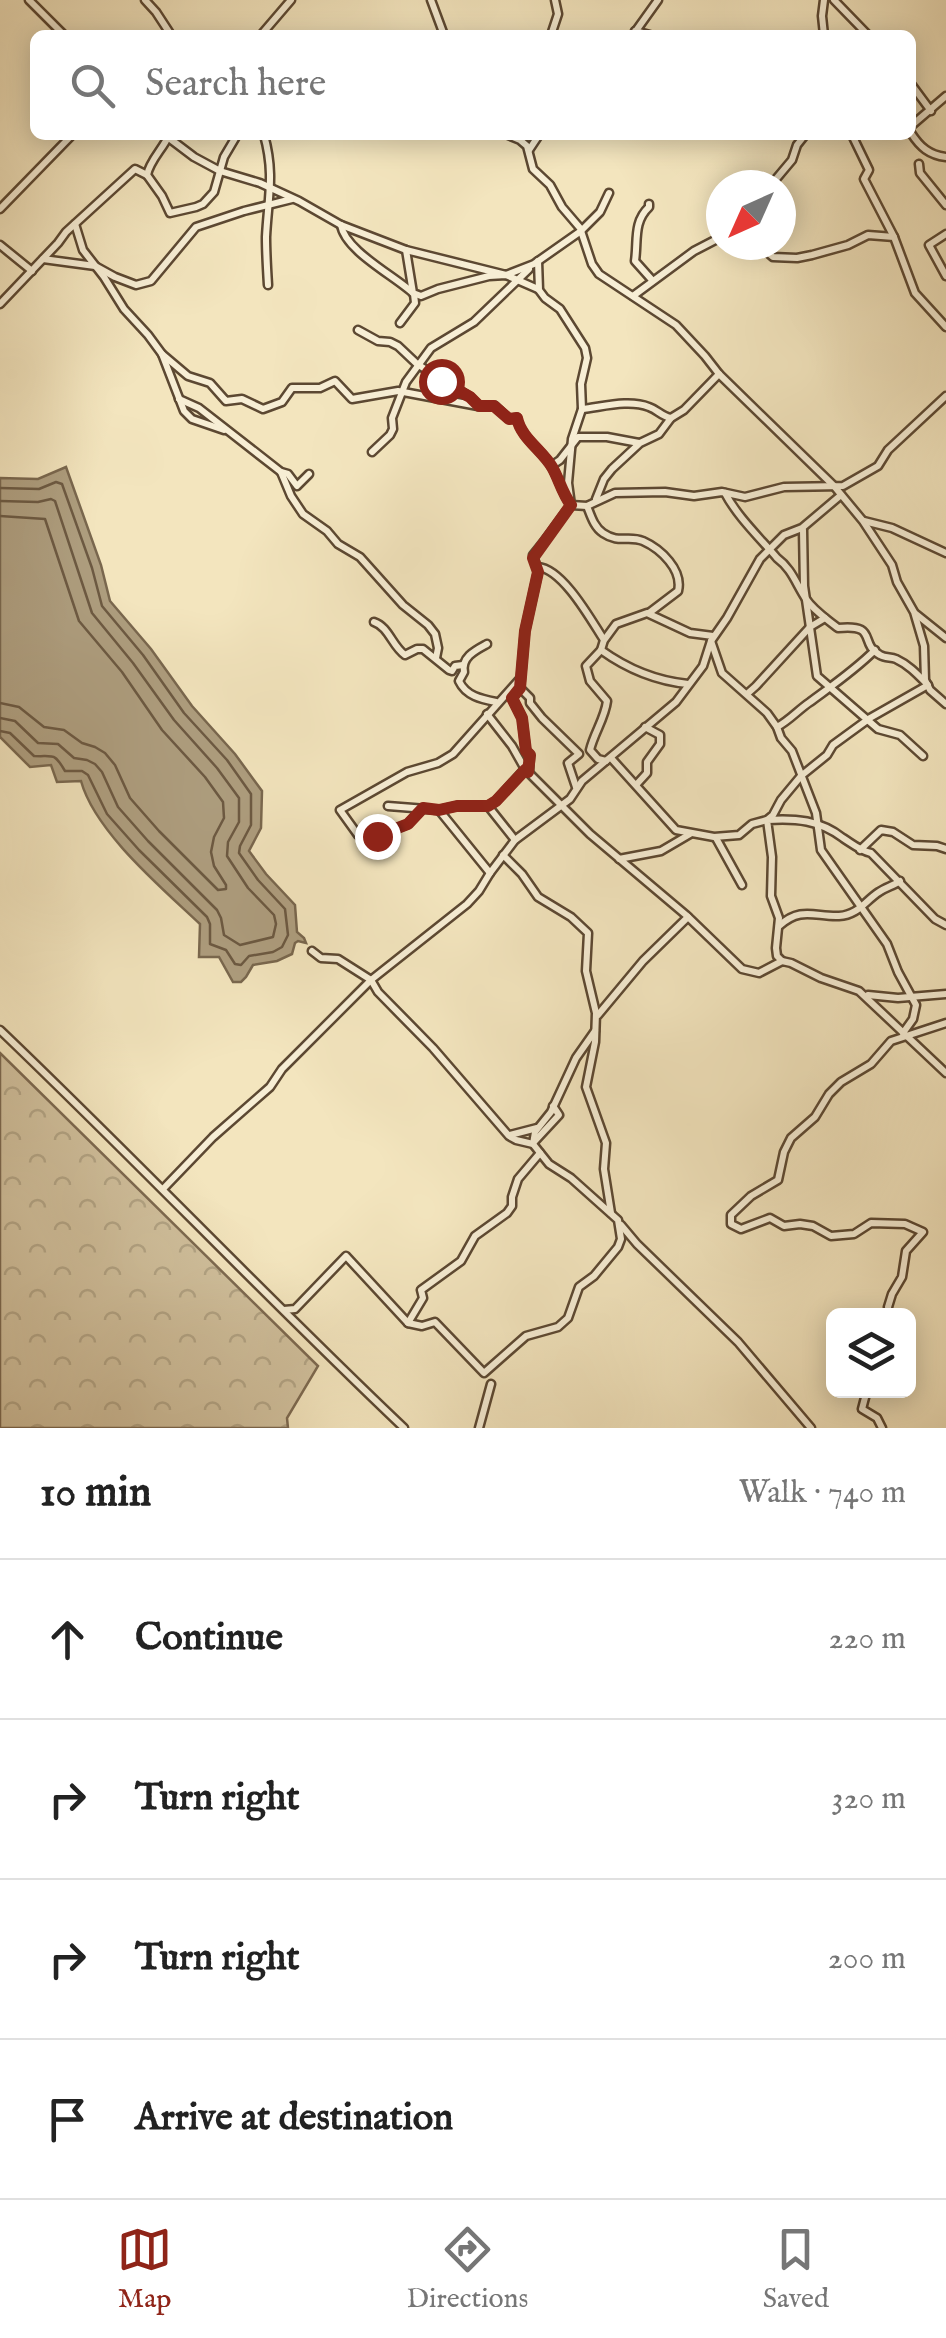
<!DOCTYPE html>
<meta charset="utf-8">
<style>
body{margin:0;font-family:"IM FELL English",serif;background:#f6f6f6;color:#222}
.controls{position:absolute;right:30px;bottom:30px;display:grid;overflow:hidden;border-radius:15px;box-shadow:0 5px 25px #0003}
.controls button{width:90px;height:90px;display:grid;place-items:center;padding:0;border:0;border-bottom:2px solid #e0e0e0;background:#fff;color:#222;font:50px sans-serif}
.compass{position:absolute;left:706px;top:170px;width:90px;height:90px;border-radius:50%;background:#fff;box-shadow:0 5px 25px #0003;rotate:225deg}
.stop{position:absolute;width:30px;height:30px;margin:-22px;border:8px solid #8f2418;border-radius:50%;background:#fff}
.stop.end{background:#8f2418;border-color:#fff;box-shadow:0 2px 10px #0008}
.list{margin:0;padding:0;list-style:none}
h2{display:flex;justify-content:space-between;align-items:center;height:130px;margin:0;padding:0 40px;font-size:42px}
h2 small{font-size:32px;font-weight:400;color:#767676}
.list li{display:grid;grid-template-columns:65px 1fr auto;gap:30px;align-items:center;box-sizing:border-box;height:160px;padding:0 40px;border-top:2px solid #e0e0e0}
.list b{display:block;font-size:38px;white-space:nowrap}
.list em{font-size:32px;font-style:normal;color:#767676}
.icon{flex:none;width:55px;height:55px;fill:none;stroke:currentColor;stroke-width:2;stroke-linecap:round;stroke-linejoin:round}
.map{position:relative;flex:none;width:946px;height:1428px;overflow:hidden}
.search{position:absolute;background:#fff;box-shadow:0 5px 25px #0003;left:30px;right:30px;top:30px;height:110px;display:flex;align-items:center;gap:25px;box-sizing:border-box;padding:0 35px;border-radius:15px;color:#767676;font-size:38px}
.sheet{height:770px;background:#fff}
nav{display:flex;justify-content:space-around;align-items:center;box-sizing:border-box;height:140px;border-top:2px solid #e0e0e0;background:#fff;font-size:28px;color:#767676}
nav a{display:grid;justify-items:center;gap:5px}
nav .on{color:#8f2418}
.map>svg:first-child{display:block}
.forest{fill:url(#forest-crowns);stroke:#7d6a51;stroke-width:2.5}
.water{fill:#ae9e7f;stroke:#79674e;stroke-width:2.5}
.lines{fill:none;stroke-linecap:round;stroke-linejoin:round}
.shore{stroke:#6c5942;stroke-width:2.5}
.minor-casing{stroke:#5c4832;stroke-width:11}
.minor{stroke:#f7eed5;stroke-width:6}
.route{stroke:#8f2418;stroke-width:12}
</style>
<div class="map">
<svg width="946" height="1428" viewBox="0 0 946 1428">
<defs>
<pattern id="forest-crowns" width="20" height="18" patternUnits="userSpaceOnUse" patternTransform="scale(2.5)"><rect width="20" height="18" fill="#d1c19e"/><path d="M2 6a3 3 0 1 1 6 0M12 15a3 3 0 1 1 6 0" fill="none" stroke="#b3a586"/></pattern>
</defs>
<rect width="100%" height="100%" fill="#f3e5be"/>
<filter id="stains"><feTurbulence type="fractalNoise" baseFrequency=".002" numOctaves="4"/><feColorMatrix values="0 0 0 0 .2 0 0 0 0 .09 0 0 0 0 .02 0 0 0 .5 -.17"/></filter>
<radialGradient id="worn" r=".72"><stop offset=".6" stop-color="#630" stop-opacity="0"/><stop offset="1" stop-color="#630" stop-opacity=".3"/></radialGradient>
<path class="forest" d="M 0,1053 L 318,1366 L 287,1418 L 288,1428 L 0,1428 Z"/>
<path class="water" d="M 66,467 L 101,565 L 110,601 L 151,649 L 192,706 L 235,754 L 262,791 L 261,828 L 249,851 L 266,874 L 295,905 L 297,932 L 304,938 L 306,943 L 298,941 L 295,943 L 292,954 L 277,961 L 253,965 L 246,977 L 241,982 L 233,982 L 219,957 L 199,957 L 200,924 C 162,888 95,832 81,781 L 57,782 L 51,765 L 30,767 L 0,737 L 0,478 L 38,479 Z"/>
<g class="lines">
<g class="shore">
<path d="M 0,488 L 39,489 L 56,482 L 62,484 L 92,568 L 102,606 L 143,655 L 184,713 L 227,760 L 251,794 L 251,825 L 240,846 L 239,853 L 258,880 L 285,909 L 288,935 L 282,947 L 273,952 L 249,956 L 241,965 L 235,964 L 226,950 L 210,944 L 210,924 L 207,917 L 139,850 L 107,814 L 88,775 L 82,771 L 65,771 C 54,752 54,757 34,756 L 10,733 L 0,731"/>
<path d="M 0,501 L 38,502 L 51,499 L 55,501 L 92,613 L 133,663 L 174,720 L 217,768 L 239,798 L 239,822 L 228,842 L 227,856 L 248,888 L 274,915 L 276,924 L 273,937 L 240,945 L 224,935 L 221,918 L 217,910 L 148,841 L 118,807 L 102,772 L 95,764 L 87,760 L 74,758 L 58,744 L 38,743 L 15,721 L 0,718"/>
<path d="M 0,516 L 45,519 L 79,621 L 122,672 L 162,730 L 205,777 L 223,802 L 224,818 L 214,837 L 211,852 L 214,866 L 226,885 L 226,889 L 218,890 L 159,831 L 130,798 L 115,765 L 105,753 L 95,747 L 82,743 L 64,730 L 44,727 L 19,707 L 0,703"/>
</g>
<defs>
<g id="minor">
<path d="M 29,0 L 64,35"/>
<path d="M 145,0 L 156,12 L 171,35"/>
<path d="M 431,0 L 444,35"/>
<path d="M 834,0 L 868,35"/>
<path d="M 635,31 L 650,35"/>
<path d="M 261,35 L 291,0"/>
<path d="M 551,35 L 558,14 L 555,0"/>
<path d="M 633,35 L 658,0"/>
<path d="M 824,35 L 822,16 L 824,0"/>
<path d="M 911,84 L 931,111"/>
<path d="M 911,126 L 946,96"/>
<path d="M 911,133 C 920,147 929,155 946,157"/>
<path d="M 165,135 L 194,157 L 220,171 L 260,183 L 299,201 L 341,225 L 406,250 L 506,275 L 534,264 L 581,231 L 600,212 L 609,193"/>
<path d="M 169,135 C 163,149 150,160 147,175 L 162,196 L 170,213 L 196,207 L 203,204 L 214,192 L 224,157 L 237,135"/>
<path d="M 264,135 C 275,174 268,198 266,237 C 266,253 267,269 268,285"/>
<path d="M 508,135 L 520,140 L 527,146 L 533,169 L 550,185 L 562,207 L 580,228 L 592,264 L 599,274 L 676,325 L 705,356 L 719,374 L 834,486 L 863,521 L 892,565 L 897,582 L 914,612 L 924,646 L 925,680 L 930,690 L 946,704"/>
<path d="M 852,135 L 869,170 L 864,179 L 894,237"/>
<path d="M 529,150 L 539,135"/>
<path d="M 919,164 L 920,173 L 946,205"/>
<path d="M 771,185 L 792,160 L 797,145 L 805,135"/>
<path d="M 649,204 L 649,207 C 633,222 638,241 635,261 L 652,280"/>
<path d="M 0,209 L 72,135"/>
<path d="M 75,224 L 83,250 L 104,277 L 124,309 L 148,335 L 162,354 L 184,411 L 192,419 L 224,430"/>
<path d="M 341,225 C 345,251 395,276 414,294 L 415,303 L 400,323"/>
<path d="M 946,234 L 929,245 L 946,276"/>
<path d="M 0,245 L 32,271"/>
<path d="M 759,245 L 773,257 L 797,258 L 812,255 L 848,245 L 868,235 L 894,237 L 915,293 L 946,327"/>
<path d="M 406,250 L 413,293 L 421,296 L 438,289 L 489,276 L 506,275 L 538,289"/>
<path d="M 43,259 L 95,266 L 115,277 L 136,285 L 151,281 L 196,227 L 244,211 L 292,199"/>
<path d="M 633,296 L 694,251 L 721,237"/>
<path d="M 0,304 L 58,243 L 66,232 L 135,169 L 147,175"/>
<path d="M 358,330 L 378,341 L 390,342 L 398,346 L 417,364 L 470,397 L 479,406 L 495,406 L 509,419 L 517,418 C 521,438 542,450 552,467 C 559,479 562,493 571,505 L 587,506 L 615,493 L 665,492 L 694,496 L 722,492 L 745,497 L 784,487 L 843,486 L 878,466 L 888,450 L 946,396"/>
<path d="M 162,354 L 188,376 L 210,383 L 226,401 L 242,399 L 263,409 L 282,402 L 292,388 L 320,388 L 335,381 L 352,399 L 398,391 L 478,406"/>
<path d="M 179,399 L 199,408 L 281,472 L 288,474 L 297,486 L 309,474"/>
<path d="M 582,409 C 602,407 629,399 649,407 C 658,410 661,416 671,418"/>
<path d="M 372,452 L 390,435 L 393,429 L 392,418 L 406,382 L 431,348 L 474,322 L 529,269"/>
<path d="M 551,466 L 560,460 L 578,437 L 607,437 L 639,443"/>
<path d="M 281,472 L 291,496 L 303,514 L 327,531 L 338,544 L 360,557 L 403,605 L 428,625 L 435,634 L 438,648 L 436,658"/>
<path d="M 596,499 L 604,479 L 612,469 L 640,443 L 659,434 L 671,418 L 684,410 L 719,374"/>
<path d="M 587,506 C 591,516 594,527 603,533 C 619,544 628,535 643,541 C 661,549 683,570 678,591 L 649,613"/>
<path d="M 864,521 L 892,528 L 946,553"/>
<path d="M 803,530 L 804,586 L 817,676 L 878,729 L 900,735 L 923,756"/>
<path d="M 538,567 C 563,569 591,620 604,640 L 601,650 L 586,666 L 590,681 L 607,701 C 605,718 594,733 590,750 L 598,759 L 606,761"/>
<path d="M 916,614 L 946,638"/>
<path d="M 374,622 C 389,627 392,646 405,655 L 417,649 L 423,649 L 449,670 L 452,671 L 455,666 L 463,665"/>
<path d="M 605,639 L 616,624 L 647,613 L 690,633 L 713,636"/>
<path d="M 711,641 L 722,673 L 767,713 L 777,727 L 781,738 L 792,751 L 816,813 L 821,850 L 887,944 L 898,972 L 916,1005 L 913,1019 L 903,1033"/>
<path d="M 487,644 C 476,650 461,657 464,672 L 459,681 C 466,696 481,699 496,702"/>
<path d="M 601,650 C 626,668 657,681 688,684"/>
<path d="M 520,688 L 530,698 L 530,703 L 542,718 L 579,754 L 568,763 L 576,787"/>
<path d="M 747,694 L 756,686 L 810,627 L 825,618"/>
<path d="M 487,714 L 512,746 L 525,769 L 590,834 L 686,915 L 742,969 L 759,973 L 782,961 L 791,963 L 821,978 L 859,991 L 946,1073"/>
<path d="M 777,727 C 790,720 798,710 810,702 C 833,685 855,670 875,650"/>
<path d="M 611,758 L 676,830 L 714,837 L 739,835 L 752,824 L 767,820 L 773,815 L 781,800 L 801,776 L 827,755 L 833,745 L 870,718 L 928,685 C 918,675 909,665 896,659 C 891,657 885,658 880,655 C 858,643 879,624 838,628 C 827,619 814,611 806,599 C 796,584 792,569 777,558 C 759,537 737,516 725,493"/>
<path d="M 529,772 L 530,755 L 526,751 L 522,718 L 512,698 L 520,688 L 525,631 L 538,572 L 533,555 C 547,539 558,522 571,505 L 568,483 L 572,439 L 582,409 L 581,384 L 587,358 L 585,348 L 560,309 L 545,298 L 539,290 L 538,261"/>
<path d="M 636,785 L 647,773 L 647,762 L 660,744 L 660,735 L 645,727"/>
<path d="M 388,806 L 439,810 L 457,806 L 488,806 L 496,801 L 525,769"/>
<path d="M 488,806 L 515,840"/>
<path d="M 423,808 L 408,824 L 380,835 L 368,844 L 358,835 L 340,810 L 407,772 L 438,763 L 453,754 L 519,680"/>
<path d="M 439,810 L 490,873"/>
<path d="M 716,838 L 742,885"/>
<path d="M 860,850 L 881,830 L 893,832 L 913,845 L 937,846 L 946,849"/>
<path d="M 503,855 L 522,874 L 538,897 L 571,917 L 588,933 L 586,971 L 596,1013 L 595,1042 L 586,1087 L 606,1143 L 604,1169 L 611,1213"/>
<path d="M 619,859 L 661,851 L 690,834"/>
<path d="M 779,926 C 801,906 815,917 839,916 C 858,915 865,901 879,892 C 886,887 893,886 900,881"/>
<path d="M 782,961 L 777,956 L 776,948 L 779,918 L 771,896 L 772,857 L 767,820 C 795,818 820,820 843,838 C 854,845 859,850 871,853 L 935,919 L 946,925"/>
<path d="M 868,995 L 898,998 L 946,994"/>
<path d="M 598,1015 L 643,961 L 688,917"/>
<path d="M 0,1030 C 137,1161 267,1298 404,1428"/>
<path d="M 510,1135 L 537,1128"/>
<path d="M 533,1143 L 559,1115 L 553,1106"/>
<path d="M 533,1144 L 535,1132 L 551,1112 L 576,1058 L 595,1031"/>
<path d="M 163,1189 L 213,1137 L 270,1087 L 282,1069 L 371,980 L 467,904 L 479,891 L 490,873 L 515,840 L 570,799 L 582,781 L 676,702 L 703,666 L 711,641 L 727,618 L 760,559 L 784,535 L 802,528 L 841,495"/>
<path d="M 621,1225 L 637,1244 L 738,1342 L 811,1428"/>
<path d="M 284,1310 L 295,1309 L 346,1256 L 408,1323 L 422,1326 L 435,1322 L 484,1373 L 526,1336 L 558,1327 L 568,1318 L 579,1287 L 594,1276 L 618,1247 L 621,1239 L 618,1220 L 571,1178 L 549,1164 L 533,1144 L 516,1140 L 509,1136 L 433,1048 L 378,992 L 371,980 L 338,959 L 321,958 L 312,951"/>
<path d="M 889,1316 L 888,1307 L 892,1294 L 902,1277 L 906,1251 L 923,1232 L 905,1224 L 871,1223 L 854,1234 L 831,1236 L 813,1226 L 800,1224 L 784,1226 L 770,1218 L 741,1229 L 731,1224 L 731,1215 L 751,1196 L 778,1180 L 784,1152 L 791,1138 L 815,1117 L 829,1094 L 841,1082 L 871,1064 L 891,1041 L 946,1023"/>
<path d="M 408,1323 L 423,1298 L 421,1290 L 461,1261 L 475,1236 L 507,1213 L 512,1206 L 512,1197 L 518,1179 L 540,1153"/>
<path d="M 867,1390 L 862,1409 L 877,1418 L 882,1428"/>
<path d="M 479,1428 L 491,1384"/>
</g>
</defs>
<use href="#minor" class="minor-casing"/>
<use href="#minor" class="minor"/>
</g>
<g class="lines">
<path class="route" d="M 377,836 L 408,824 L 423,808 L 439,810 L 457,806 L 488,806 L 496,801 L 525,770 L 528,772 L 530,755 L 526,751 L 522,718 L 512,698 L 520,688 L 525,631 L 538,572 L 533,558 L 571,505 C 562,493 559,479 552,467 C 542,450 521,438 517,418 L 509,419 L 494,406 L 479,406 L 470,397 L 441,381"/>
</g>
<rect width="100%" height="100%" filter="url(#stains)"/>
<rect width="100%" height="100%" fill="url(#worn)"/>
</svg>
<div class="controls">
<button><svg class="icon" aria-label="layers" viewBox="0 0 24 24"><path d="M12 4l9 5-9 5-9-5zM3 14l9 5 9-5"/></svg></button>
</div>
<svg class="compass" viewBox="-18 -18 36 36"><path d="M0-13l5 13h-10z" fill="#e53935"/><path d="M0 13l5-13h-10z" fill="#767676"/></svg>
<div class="stop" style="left:441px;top:381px"></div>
<div class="stop end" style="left:377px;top:836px"></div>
<div class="search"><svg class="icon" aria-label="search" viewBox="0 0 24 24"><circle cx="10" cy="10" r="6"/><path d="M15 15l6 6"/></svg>Search here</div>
</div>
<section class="sheet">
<h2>10 min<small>Walk · 740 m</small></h2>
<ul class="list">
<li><svg class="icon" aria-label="ahead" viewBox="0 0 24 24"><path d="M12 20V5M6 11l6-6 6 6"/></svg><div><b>Continue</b></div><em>220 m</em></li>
<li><svg class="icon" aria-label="right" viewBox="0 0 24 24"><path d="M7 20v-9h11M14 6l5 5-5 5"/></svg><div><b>Turn right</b></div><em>320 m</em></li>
<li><svg class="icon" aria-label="right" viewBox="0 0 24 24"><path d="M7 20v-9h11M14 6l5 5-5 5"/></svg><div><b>Turn right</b></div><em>200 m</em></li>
<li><svg class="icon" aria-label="arrive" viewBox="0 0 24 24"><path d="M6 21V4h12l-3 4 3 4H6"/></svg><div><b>Arrive at destination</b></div></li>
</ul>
</section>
<nav>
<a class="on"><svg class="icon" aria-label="map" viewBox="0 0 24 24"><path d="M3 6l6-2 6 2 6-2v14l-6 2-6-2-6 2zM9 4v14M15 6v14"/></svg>Map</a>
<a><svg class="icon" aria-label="directions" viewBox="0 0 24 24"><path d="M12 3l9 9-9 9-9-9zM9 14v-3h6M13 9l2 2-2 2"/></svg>Directions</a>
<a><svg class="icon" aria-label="saved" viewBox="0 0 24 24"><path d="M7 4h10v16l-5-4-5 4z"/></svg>Saved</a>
</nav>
